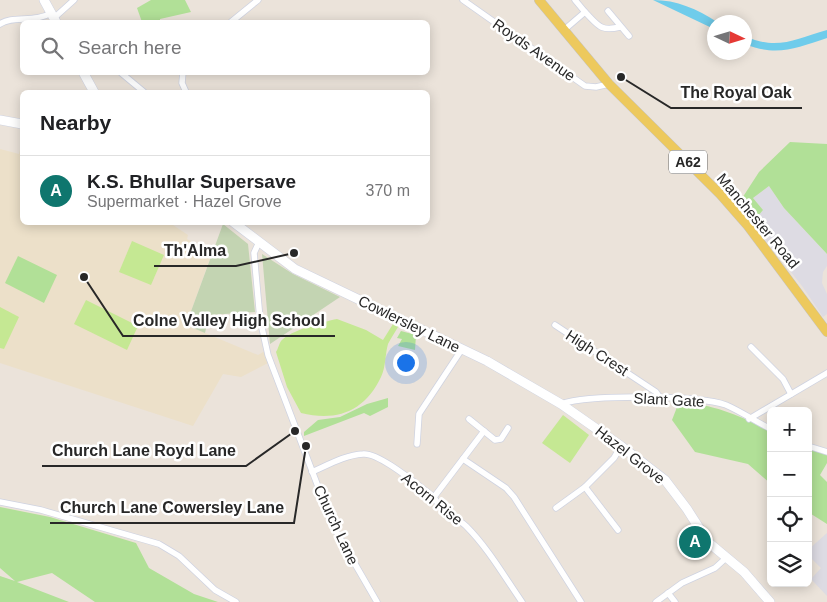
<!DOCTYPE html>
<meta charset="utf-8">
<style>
body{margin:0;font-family:Helvetica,sans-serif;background:#f6f6f6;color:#202124}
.controls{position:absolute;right:15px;bottom:15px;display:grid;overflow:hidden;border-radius:8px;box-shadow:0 2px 12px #0003}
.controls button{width:45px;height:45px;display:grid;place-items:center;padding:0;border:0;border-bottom:1px solid #e0e0e0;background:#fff;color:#202124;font:25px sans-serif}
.compass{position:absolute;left:707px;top:15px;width:45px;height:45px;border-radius:50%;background:#fff;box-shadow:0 2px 12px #0003;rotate:94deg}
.you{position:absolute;left:405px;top:362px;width:18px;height:18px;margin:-12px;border:4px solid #fff;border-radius:50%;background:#1a73e8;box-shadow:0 0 0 8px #1a73e833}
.badge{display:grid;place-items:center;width:32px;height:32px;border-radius:50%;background:#0f766e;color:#fff;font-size:16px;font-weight:700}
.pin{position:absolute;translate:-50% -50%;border:2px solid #fff;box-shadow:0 1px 5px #0006}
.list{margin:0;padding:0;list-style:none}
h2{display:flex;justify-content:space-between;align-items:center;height:65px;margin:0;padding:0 20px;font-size:21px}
h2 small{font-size:16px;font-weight:400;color:#757577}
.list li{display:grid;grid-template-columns:32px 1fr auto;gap:15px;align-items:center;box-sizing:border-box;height:70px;padding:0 20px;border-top:1px solid #e0e0e0}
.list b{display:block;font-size:19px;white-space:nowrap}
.list p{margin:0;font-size:16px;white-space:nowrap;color:#757577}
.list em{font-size:16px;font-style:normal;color:#757577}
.icon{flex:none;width:28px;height:28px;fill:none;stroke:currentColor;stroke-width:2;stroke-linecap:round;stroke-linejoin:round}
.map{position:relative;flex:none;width:827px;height:602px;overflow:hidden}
.search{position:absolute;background:#fff;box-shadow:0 2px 12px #0003;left:20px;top:20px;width:410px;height:55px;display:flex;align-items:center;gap:12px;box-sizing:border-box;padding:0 18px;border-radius:8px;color:#757577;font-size:19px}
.panel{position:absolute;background:#fff;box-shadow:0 2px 12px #0003;left:20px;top:90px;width:410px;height:135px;border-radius:8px}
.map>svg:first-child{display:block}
.industrial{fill:#dddbe3}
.education{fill:#ece0c9}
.green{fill:#b1e097}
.cemetery{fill:#c3d4b2}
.pitch{fill:#c5e893}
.water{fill:#6fcceb}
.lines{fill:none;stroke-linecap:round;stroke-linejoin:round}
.street-casing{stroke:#cfd3e1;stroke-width:7}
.secondary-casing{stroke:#cfd3e1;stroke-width:10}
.primary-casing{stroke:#c3c3c3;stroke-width:10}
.street{stroke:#fff;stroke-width:5.5}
.secondary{stroke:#fff;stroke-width:9}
.primary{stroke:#edc95d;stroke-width:9}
.labels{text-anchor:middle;stroke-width:5;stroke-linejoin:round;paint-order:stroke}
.shield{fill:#fff;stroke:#686868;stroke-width:1}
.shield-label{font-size:14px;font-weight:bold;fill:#282828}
.street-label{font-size:15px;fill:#282828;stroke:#fff}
.leader{fill:none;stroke:#282828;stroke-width:2}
.callout-dot{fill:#282828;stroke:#fff;stroke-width:2}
.callout-label{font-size:16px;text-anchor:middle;font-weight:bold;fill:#282828;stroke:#fff;stroke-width:5;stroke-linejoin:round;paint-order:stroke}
</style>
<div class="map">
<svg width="827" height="602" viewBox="0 0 827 602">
<rect width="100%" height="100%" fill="#ebe3da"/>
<g class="industrial">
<path d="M 769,186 L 784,208 L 827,254 L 827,266 L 823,272 L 822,283 L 827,294 L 827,314 L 823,317 L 802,286 L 752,223 L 763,210 L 753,198 Z"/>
<path d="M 827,533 L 827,596 L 811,579 L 821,568 L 808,555 L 808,550 Z"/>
</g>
<path class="education" d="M 22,141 L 22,222 L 170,223 L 188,235 L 187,239 L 212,253 L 186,325 L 258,355 L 265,351 L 268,363 L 241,377 L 223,374 L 193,426 L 0,363 L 0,149 L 19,154 Z"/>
<g class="green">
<path d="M 151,0 L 185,0 L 191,12 L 160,19 L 160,22 L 142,22 L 137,8 Z"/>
<path d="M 790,142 L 827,144 L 827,254 L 784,208 L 769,186 L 753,198 L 763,210 L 758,216 L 745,205 L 737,206 L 759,172 Z"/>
<path d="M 18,256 L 57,275 L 44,303 L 5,283 Z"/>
<path d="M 401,331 L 416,335 L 415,350 L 398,346 L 402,339 L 397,338 Z"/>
<path d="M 388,398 L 388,407 L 370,416 L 364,413 L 304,436 L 304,432 L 318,420 L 340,417 L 367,404 Z"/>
<path d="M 679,402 C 716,405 739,415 771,432 L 771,484 L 748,464 L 695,452 L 672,420 Z"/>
<path d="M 808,449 L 827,455 L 827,463 L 820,475 L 827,482 L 827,524 L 808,512 Z"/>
<path d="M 0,507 L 50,517 L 136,543 L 149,568 L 194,594 L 218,602 L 95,602 L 52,573 L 17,582 L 69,602 L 0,602 L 0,576 L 15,581 L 0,568 Z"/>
</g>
<g class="cemetery">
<path d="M 223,224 L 248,244 L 255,312 L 209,315 L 205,333 L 186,325 Z"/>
<path d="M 262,254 L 293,274 L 340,297 L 270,344 Z"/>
</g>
<g class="pitch">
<path d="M 132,241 L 164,255 L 151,285 L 119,272 Z"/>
<path d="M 86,300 L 138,326 L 127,350 L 74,324 Z"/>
<path d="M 0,307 L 19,317 L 4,349 L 0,348 Z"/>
<path d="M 337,319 L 366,330 L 383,340 L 393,324 L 398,327 C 395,332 391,338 388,344 C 385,354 386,367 381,377 C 365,411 337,422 301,413 L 287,387 L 276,352 C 278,349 279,344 281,341 C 291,330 323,322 337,319 Z"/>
<path d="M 563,415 L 589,435 L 570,463 L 542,443 Z"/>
</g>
<g class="water">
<path d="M 653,0 C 677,0 697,9 717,22 L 714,22 L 714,29 Z"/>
<path d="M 827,30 L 827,38 C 796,48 777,57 745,44 L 745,36 C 777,51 795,39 827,30 Z"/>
</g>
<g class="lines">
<defs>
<g id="street">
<path d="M 463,0 L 585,86 L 596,87 L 609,84"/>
<path d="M 608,11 L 629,36"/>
<path d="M 585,12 C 598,25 600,32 620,27"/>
<path d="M 54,18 L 74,0"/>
<path d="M 231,22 L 258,0"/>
<path d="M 0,24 C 12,15 35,23 51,13"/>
<path d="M 564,30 L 585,12 L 575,0"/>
<path d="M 120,72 L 144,92"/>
<path d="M 183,72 L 182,83 L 186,92"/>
<path d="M 259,242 L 254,253 L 260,319 L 268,355 L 333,526 L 377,602"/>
<path d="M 555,325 L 656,392 L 661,399"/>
<path d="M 751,347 L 783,379 L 791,394"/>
<path d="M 561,404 C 588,394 700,395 726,405 C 742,412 756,422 771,429"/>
<path d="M 469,419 L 495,440 L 501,439 L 508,428"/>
<path d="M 749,419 L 827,373"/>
<path d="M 417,444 L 419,414 L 462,349"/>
<path d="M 808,446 L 827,452"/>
<path d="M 463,459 L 506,488 L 514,497 L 581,602"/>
<path d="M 312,472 C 328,465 345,455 363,454 C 379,452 420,487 434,497 C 440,511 455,516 466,526 C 488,548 504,576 522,602"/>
<path d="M 434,497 L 484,431"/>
<path d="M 0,502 L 41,510 L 159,544 L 179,556 L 215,590 L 236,602"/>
<path d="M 556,508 L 585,487"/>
<path d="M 618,530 L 585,487 L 614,458 L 621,446"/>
<path d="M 668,593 L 675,602"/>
<path d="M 656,602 L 682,583 L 715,568 L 726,558"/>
</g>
<g id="secondary">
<path d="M 44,0 L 56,22"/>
<path d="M 83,72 L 94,92"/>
<path d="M 0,120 L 22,124"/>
<path d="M 233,222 L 295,269 L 487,361 L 561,404 L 621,446 L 665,480 L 687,509 L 708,542 L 744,572 L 770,602"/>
</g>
<path id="primary" d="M 539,0 L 609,84 L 720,194 L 748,226 L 827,332"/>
</defs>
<use href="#street" class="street-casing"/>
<use href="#secondary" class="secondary-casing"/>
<use href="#primary" class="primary-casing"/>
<use href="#street" class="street"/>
<use href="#secondary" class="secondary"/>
<use href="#primary" class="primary"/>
</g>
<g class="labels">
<rect class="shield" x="669" y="150.5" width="38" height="23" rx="4"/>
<g class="shield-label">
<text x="688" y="167">A62</text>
</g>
<g class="street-label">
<text transform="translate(534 50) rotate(35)" y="5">Royds Avenue</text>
<text transform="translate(758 221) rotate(50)" y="5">Manchester Road</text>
<text transform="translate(409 324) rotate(26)" y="5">Cowlersley Lane</text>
<text transform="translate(597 353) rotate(33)" y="5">High Crest</text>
<text transform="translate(669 400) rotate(3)" y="5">Slant Gate</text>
<text transform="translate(630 455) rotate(38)" y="5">Hazel Grove</text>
<text transform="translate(432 499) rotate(39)" y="5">Acorn Rise</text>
<text transform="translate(336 525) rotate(65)" y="5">Church Lane</text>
</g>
</g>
<path class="leader" d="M621 77L671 108H802M294 253L236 266H154M84 277L123 336H335M295 431L246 466H42M306 446L294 523H50"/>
<g class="callout-dot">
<circle cx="621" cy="77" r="5"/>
<circle cx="294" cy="253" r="5"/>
<circle cx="84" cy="277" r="5"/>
<circle cx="295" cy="431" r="5"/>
<circle cx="306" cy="446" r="5"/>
</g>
<g class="callout-label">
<text x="736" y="98">The Royal Oak</text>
<text x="195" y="256">Th'Alma</text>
<text x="229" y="326">Colne Valley High School</text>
<text x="144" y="456">Church Lane Royd Lane</text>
<text x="172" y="513">Church Lane Cowersley Lane</text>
</g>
</svg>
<div class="controls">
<button>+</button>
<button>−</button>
<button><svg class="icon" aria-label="locate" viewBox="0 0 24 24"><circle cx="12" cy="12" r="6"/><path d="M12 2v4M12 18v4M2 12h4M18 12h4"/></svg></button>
<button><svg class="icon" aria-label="layers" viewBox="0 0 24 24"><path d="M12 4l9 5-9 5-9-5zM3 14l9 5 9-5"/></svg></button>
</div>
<svg class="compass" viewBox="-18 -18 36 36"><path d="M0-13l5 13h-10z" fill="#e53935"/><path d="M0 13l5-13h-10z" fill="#757577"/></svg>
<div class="you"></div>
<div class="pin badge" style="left:695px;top:542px">A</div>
<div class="search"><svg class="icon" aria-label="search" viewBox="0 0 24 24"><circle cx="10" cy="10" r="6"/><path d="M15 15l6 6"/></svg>Search here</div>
<section class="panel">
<h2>Nearby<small></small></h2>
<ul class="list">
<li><span class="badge">A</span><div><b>K.S. Bhullar Supersave</b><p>Supermarket · Hazel Grove</p></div><em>370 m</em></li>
</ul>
</section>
</div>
